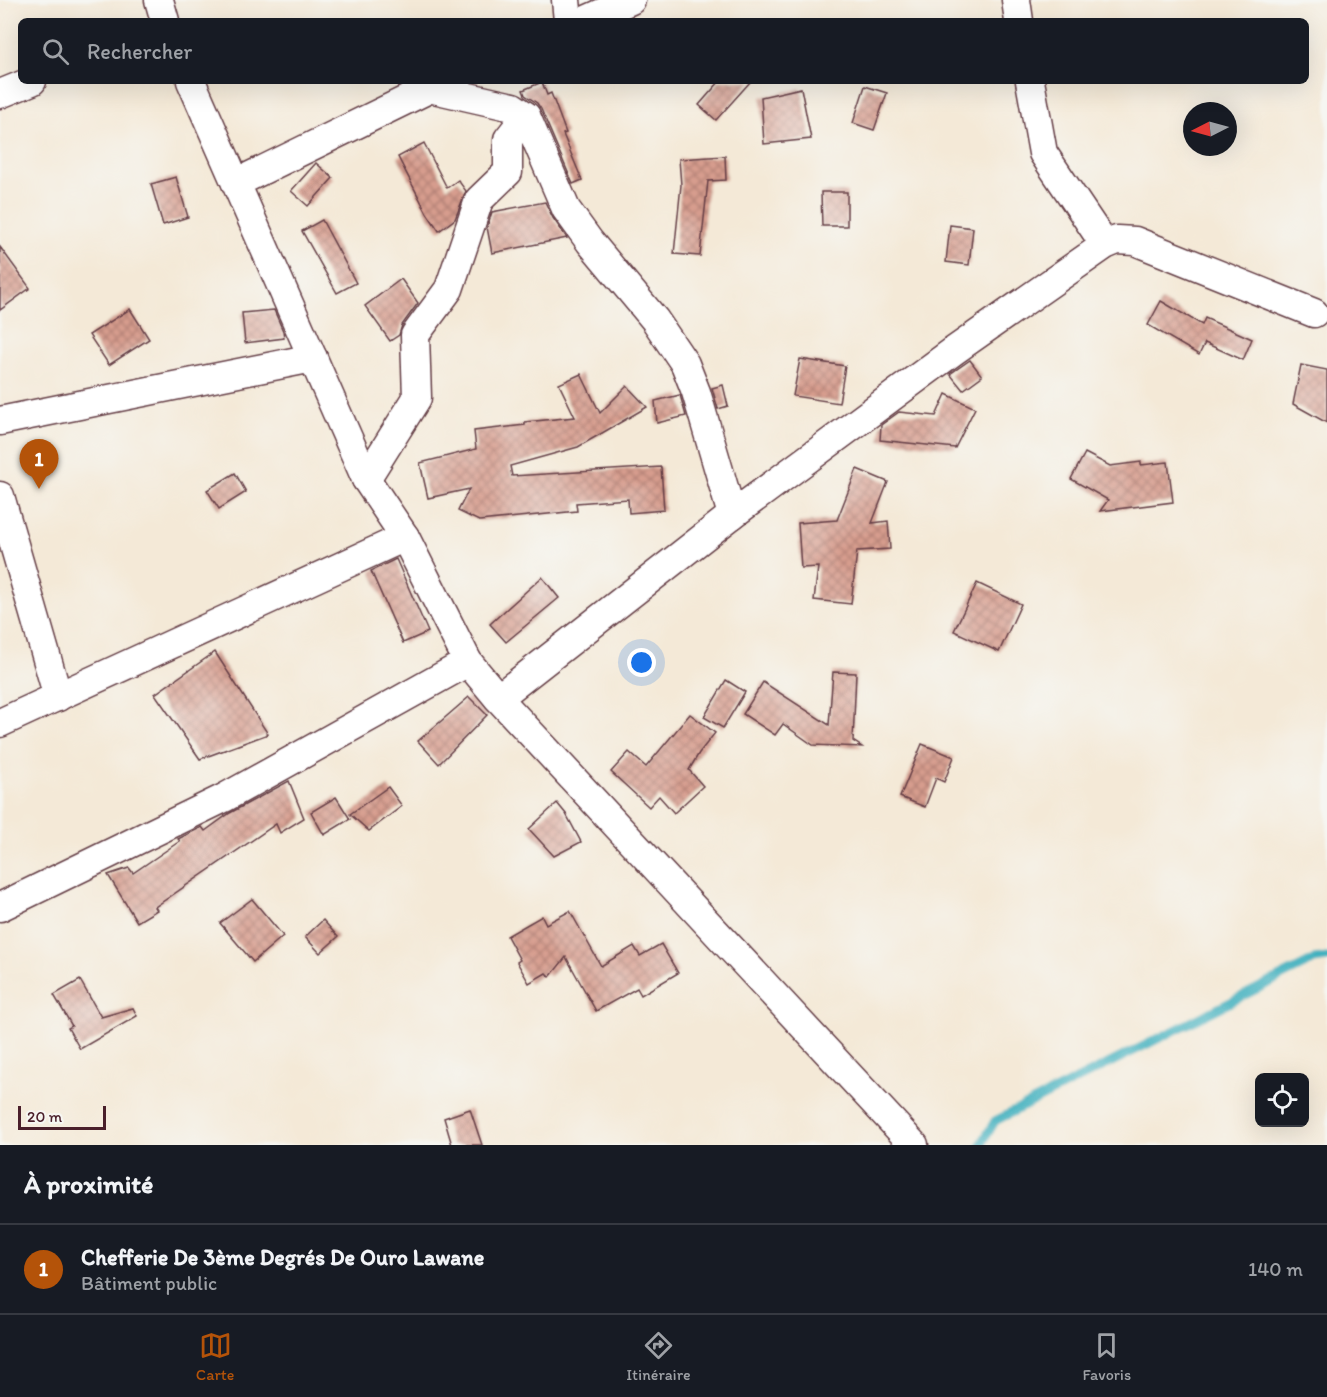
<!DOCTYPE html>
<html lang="fr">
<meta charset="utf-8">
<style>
body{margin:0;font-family:Itim,sans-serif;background:#20242c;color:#f1f3f6}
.controls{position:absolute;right:18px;bottom:18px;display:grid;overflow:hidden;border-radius:9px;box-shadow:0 6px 24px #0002}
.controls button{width:54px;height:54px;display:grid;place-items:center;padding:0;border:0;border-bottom:2px solid #363941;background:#171b24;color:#f1f3f6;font:30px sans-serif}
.compass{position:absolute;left:1183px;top:102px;width:54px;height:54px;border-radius:50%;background:#171b24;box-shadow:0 6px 24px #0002;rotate:264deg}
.scale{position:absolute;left:18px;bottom:15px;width:88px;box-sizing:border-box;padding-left:6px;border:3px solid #4a1f2b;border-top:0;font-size:16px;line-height:21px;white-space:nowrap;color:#4a1f2b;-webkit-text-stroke:4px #f6f6f2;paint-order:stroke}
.you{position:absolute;left:642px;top:663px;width:21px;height:21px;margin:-15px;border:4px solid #fff;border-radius:50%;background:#1a73e8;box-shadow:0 0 0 9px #1a73e833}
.badge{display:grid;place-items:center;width:39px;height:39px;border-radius:50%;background:#b45309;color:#fff;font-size:20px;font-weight:700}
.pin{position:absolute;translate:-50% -50px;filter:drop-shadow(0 2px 3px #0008)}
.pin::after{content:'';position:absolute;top:32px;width:21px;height:18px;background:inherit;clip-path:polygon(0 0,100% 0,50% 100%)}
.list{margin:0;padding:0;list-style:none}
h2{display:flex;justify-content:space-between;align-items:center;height:78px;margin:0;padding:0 24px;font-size:26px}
h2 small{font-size:20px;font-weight:400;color:#9ea1a6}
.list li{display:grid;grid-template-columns:39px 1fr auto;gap:18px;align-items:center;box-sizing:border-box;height:90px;padding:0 24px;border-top:2px solid #363941}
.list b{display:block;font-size:22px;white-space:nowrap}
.list p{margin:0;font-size:20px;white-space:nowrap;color:#9ea1a6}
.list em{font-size:20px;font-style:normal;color:#9ea1a6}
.icon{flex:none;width:33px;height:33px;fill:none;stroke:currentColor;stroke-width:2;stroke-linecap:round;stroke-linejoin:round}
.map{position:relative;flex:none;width:1327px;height:1145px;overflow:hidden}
.search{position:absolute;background:#171b24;box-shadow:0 6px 24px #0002;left:18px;right:18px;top:18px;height:66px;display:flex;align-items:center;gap:15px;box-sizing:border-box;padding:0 21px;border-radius:9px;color:#9ea1a6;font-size:22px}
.sheet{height:168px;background:#171b24}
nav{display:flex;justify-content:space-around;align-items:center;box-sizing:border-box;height:84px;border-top:2px solid #363941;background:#171b24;font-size:16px;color:#9ea1a6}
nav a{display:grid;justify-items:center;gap:3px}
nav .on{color:#b45309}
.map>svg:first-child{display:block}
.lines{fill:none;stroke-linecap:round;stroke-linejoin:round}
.stream{stroke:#43b1bf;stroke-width:9}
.building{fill:url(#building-cross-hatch)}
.minor-casing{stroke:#643d45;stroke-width:31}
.minor{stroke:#fff;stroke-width:28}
</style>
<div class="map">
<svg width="1327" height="1145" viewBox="0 0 1327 1145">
<defs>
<pattern id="building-cross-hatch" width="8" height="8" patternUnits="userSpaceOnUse" patternTransform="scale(1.5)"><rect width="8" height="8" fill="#d79d8e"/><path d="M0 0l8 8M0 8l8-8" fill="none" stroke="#b07f74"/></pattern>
</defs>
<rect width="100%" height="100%" fill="#f6f6f2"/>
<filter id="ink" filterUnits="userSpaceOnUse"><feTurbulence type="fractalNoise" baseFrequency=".0167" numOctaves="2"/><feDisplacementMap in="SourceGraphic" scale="12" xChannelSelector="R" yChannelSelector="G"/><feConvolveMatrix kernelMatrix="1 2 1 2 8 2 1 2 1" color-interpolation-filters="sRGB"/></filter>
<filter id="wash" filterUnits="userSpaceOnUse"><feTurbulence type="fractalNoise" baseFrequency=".008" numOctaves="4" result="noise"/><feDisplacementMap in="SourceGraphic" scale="24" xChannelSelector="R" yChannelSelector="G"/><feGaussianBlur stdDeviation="1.35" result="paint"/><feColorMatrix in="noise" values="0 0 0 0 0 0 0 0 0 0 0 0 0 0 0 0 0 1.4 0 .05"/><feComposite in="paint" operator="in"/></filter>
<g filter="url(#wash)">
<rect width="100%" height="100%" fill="#f4e9d7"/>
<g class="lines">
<path class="stream" d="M 981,1145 L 995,1121 L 1314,960 L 1327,958"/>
</g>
<g id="blocks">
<g class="building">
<path d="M 720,81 L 751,81 L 716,120 L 699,105 Z"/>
<path d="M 542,82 L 547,95 L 551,93 L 566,133 L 563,134 L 582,180 L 573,184 L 541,109 L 537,103 L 525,95 L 523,90 Z"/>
<path d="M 865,86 L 887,93 L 874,130 L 853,123 Z"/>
<path d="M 801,88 L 811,139 L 764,144 L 761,97 Z"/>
<path d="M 424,143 L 447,188 L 458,180 L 466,191 L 455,219 L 439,231 L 427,213 L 398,157 Z"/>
<path d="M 725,156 L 726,180 L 708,181 L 700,256 L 674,254 L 681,185 L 679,159 Z"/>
<path d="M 316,163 L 333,178 L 308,206 L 291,191 Z"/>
<path d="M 176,177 L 188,217 L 163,225 L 151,184 Z"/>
<path d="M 821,192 L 847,192 L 847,226 L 822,226 Z"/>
<path d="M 545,202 L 553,218 L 567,238 L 492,253 L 487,227 L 492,212 Z"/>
<path d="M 322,220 L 356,283 L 337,293 L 302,231 Z"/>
<path d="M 950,225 L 973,228 L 969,265 L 946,262 Z"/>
<path d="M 0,247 L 30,288 L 0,310 Z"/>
<path d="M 401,279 L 418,303 L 402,325 L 399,335 L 390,341 L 365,306 Z"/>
<path d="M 1161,301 L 1202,325 L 1205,318 L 1252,339 L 1243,360 L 1205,343 L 1199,355 L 1148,325 Z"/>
<path d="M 130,309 L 149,339 L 109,365 L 89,335 Z"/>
<path d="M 274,310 L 283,331 L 284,338 L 245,343 L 242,313 Z"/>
<path d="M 800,359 L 845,366 L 839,403 L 793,396 Z"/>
<path d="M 970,360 L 982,376 L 963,390 L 950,374 Z"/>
<path d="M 1301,365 L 1327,370 L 1327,423 L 1293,404 Z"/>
<path d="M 581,374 L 600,413 L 627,386 L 647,407 L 578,447 L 510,466 L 512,476 L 661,467 L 664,510 L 629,513 L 628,499 L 576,503 L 577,511 L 479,521 L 458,511 L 469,489 L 428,498 L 420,463 L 476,449 L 474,431 L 525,425 L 525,422 L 575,417 L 559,384 Z"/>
<path d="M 723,385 L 728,406 L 718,409 L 712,388 Z"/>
<path d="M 946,394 L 975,408 L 955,448 L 880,440 L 881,425 L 899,412 L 936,416 Z"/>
<path d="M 680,395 L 686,416 L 657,423 L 655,401 Z"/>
<path d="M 1085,453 L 1110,466 L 1141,462 L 1141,465 L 1168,462 L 1173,502 L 1100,511 L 1108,500 L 1071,479 Z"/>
<path d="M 857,469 L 888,482 L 872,523 L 888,521 L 890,549 L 857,551 L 851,604 L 814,600 L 818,567 L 801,568 L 798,523 L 837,520 Z"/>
<path d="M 235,473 L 246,492 L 219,509 L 207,490 Z"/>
<path d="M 396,559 L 428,632 L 403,643 L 371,571 Z"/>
<path d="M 542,577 L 559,598 L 506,642 L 490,624 Z"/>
<path d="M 977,583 L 1021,604 L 999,652 L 954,631 Z"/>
<path d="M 215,652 L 268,734 L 200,759 L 155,694 Z"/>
<path d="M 833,672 L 856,673 L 853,741 L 862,747 L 813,745 L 783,724 L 775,735 L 743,714 L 763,682 L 829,725 Z"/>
<path d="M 726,680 L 745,692 L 723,728 L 704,717 Z"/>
<path d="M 469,697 L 487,715 L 439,764 L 418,741 Z"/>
<path d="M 690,714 L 715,733 L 699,753 L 689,770 L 703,786 L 674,813 L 659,796 L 649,807 L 611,772 L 629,752 L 646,767 Z"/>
<path d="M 922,744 L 954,757 L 944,782 L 936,778 L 925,807 L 900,797 Z"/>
<path d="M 289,781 L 304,818 L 280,833 L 276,824 L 155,907 L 157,910 L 137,922 L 108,875 L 129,868 L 133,873 L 180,841 L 178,839 L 202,827 L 205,831 L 230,813 Z"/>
<path d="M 388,787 L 402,806 L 369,831 L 350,814 Z"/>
<path d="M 336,797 L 350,819 L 324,835 L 311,812 Z"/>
<path d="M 557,803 L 566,814 L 581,842 L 554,856 L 529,829 Z"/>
<path d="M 252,899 L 283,936 L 253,962 L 220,923 Z"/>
<path d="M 570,911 L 601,966 L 634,946 L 640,956 L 661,944 L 678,973 L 641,995 L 637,988 L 596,1011 L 566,957 L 550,977 L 546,973 L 529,983 L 517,962 L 520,960 L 507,936 L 542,916 L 546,924 Z"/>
<path d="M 323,920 L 338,937 L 320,953 L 305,937 Z"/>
<path d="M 80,980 L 101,1017 L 133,1008 L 137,1016 L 80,1049 L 68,1028 L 72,1026 L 54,995 Z"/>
<path d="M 470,1109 L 482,1145 L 452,1145 L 444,1118 Z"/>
</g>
</g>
</g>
<g filter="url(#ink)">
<use href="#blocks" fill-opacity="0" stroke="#643d45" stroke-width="1.5"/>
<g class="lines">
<defs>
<g id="minor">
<path d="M 159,0 L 165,21"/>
<path d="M 566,0 L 568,21"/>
<path d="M 1016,0 L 1019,21"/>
<path d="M 584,21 L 631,0"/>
<path d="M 191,81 L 366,479 L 405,537 L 468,662 L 498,698 L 914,1145"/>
<path d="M 1030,81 L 1043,153 L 1105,245"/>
<path d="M 429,88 L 513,107 L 526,116 L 566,209 L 590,242 L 655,320 L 685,364 L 696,392 L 732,515"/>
<path d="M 0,94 L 32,81"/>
<path d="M 236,183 L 445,81"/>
<path d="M 0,421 L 313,358"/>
<path d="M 366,479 L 417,398 L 415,335 L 449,289 L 479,200 L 508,172 L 508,139 L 526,116"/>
<path d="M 0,496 L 58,697"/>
<path d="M 498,698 L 732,515 L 955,350 L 1105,245 L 1117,240 L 1135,241 L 1314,313"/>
<path d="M 0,723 L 405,537"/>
<path d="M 0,907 L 224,798 L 468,662"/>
</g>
</defs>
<use href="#minor" class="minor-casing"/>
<use href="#minor" class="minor"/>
</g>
</g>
</svg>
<div class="controls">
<button><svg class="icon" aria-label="locate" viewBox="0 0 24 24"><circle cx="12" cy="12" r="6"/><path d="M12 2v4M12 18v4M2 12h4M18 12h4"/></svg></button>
</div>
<svg class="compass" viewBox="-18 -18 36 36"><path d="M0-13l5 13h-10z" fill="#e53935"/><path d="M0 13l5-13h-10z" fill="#9ea1a6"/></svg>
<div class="scale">20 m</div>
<div class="you"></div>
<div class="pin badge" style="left:39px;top:489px">1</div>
<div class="search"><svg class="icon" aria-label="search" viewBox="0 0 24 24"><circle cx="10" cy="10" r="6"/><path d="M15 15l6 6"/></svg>Rechercher</div>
</div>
<section class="sheet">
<h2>À proximité<small></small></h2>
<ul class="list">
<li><span class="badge">1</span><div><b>Chefferie De 3ème Degrés De Ouro Lawane</b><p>Bâtiment public</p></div><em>140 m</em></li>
</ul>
</section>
<nav>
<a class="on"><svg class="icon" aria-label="map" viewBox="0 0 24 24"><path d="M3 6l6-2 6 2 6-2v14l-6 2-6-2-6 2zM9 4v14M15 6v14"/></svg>Carte</a>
<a><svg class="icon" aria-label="directions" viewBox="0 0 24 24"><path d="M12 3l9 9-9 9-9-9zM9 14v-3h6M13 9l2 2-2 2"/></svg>Itinéraire</a>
<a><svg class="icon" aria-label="saved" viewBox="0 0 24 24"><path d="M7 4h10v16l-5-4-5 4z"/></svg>Favoris</a>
</nav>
